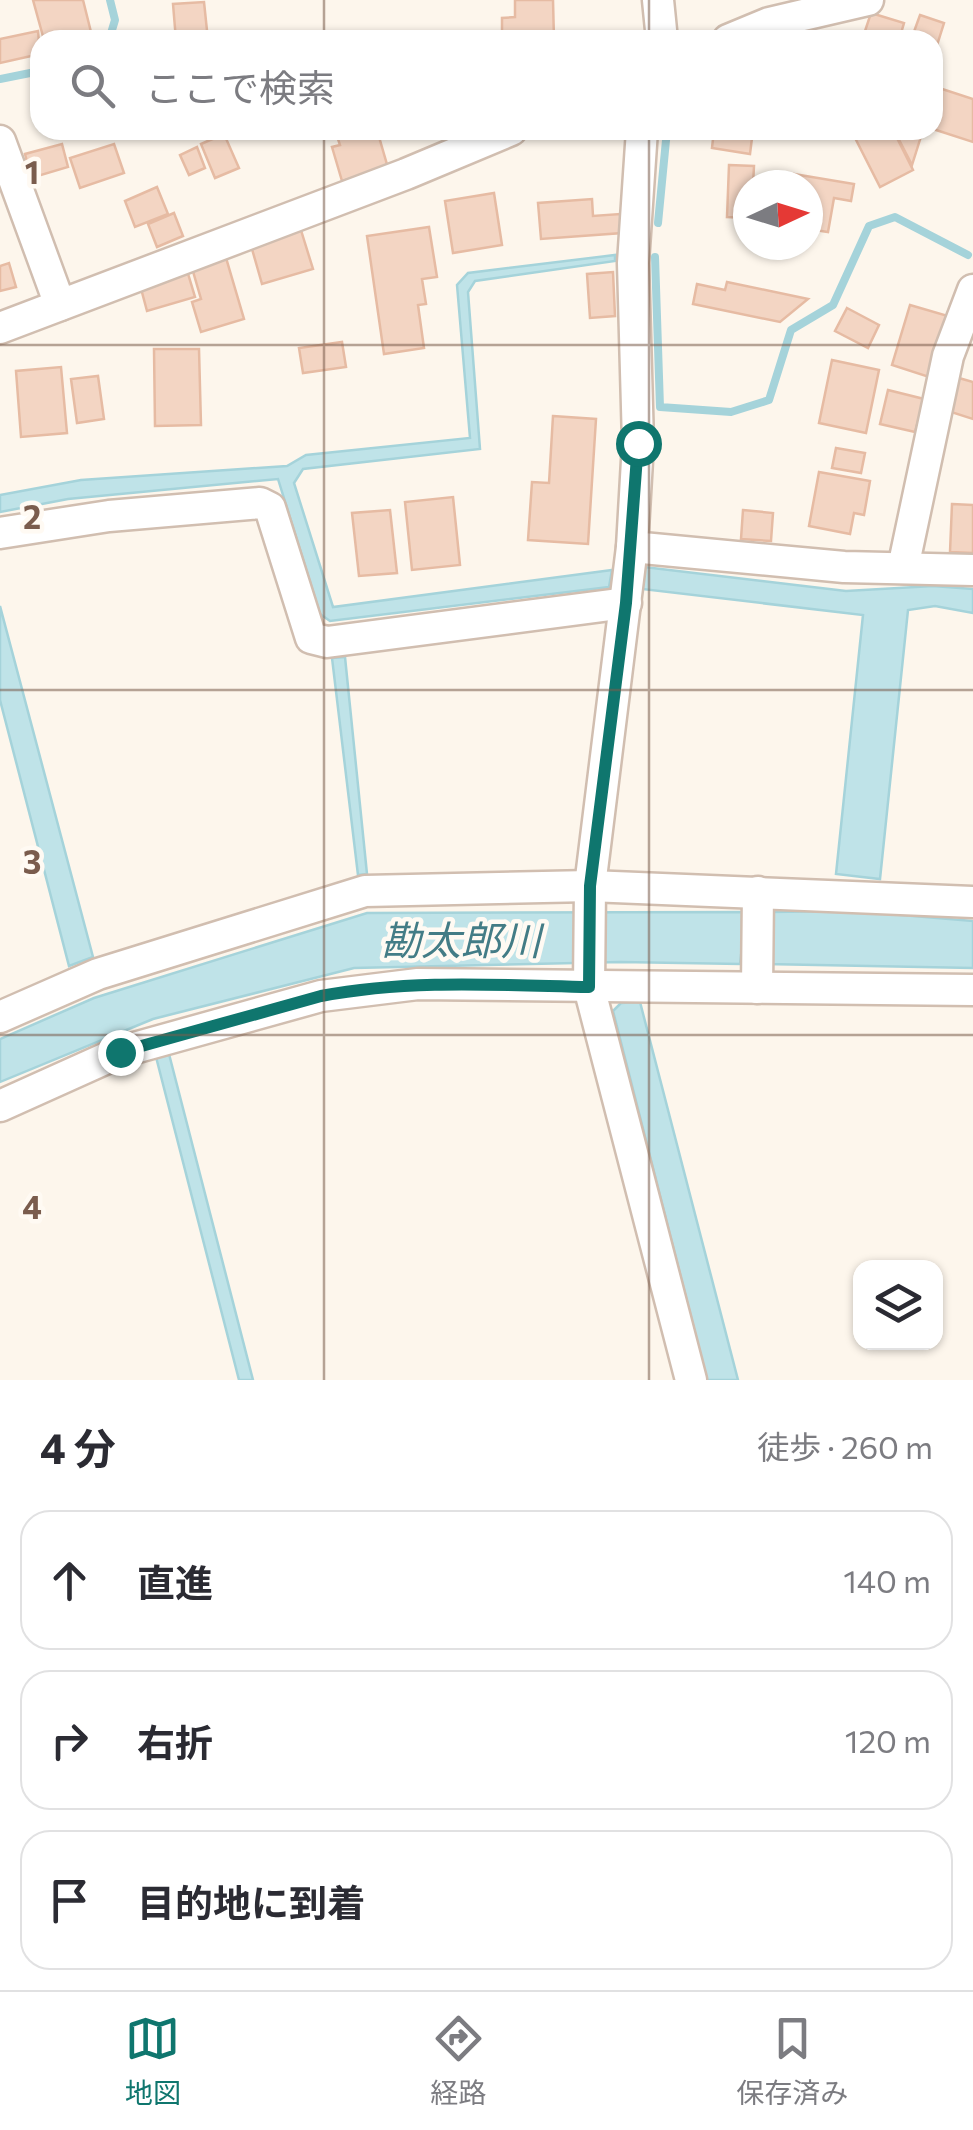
<!DOCTYPE html>
<html lang="ja">
<meta charset="utf-8">
<style>
body{margin:0;font-family:Commissioner,"Noto Sans JP",sans-serif;background:#f2f2f3;color:#2b2b33}
.controls{position:absolute;right:30px;bottom:30px;display:grid;overflow:hidden;border-radius:20px;box-shadow:0 2px 8px #0004}
.controls button{width:90px;height:90px;display:grid;place-items:center;padding:0;border:0;border-bottom:2px solid #e1e1e2;background:#fff;color:#2b2b33;font:50px sans-serif}
.compass{position:absolute;left:733px;top:170px;width:90px;height:90px;border-radius:50%;background:#fff;box-shadow:0 2px 8px #0004;rotate:86deg}
.stop{position:absolute;width:30px;height:30px;margin:-22px;border:8px solid #0f766e;border-radius:50%;background:#fff}
.stop.end{background:#0f766e;border-color:#fff;box-shadow:0 2px 10px #0008}
.list{margin:0;padding:0;list-style:none}
h2{display:flex;justify-content:space-between;align-items:center;height:130px;margin:0;padding:0 40px;font-size:42px}
h2 small{font-size:32px;font-weight:400;color:#7c7c81}
.list li{display:grid;grid-template-columns:65px 1fr auto;gap:30px;align-items:center;box-sizing:border-box;height:140px;margin:0 20px 20px;padding:0 20px;border:2px solid #e1e1e2;border-radius:30px}
.list b{display:block;font-size:38px;white-space:nowrap}
.list em{font-size:32px;font-style:normal;color:#7c7c81}
.icon{flex:none;width:55px;height:55px;fill:none;stroke:currentColor;stroke-width:2;stroke-linecap:round;stroke-linejoin:round}
.map{position:relative;flex:none;width:973px;height:1380px;overflow:hidden}
.search{position:absolute;background:#fff;box-shadow:0 2px 8px #0004;left:30px;right:30px;top:30px;height:110px;display:flex;align-items:center;gap:25px;box-sizing:border-box;padding:0 35px;border-radius:30px;color:#7c7c81;font-size:38px}
.sheet{height:610px;background:#fff}
nav{display:flex;justify-content:space-around;align-items:center;box-sizing:border-box;height:140px;border-top:2px solid #e1e1e2;background:#fff;font-size:28px;color:#7c7c81}
nav a{display:grid;justify-items:center;gap:5px}
nav .on{color:#0f766e}
.map>svg:first-child{display:block}
.water{fill:#bfe3e8;stroke:#a5d3da;stroke-width:2.5}
.lines{fill:none;stroke-linecap:round;stroke-linejoin:round}
.stream{stroke:#a5d3da;stroke-width:8}
.building{fill:#f3d5c3;stroke:#e6bba3;stroke-width:2.5}
.minor-casing{stroke:#d1beb0;stroke-width:35}
.minor{stroke:#fff;stroke-width:30}
.route{stroke:#0f766e;stroke-width:12}
.grid{fill:none;stroke:#7a5c4d;stroke-width:2.5;stroke-opacity:0.55}
.labels{text-anchor:middle;stroke-width:9;stroke-linejoin:round;paint-order:stroke}
.water-label{font-size:40px;font-style:italic;fill:#437c86;stroke:#fffaf3}
.grid-label{font-size:32px;text-anchor:middle;font-weight:bold;fill:#7a5c4d;stroke:#fffaf3;stroke-width:9;stroke-linejoin:round;paint-order:stroke}
</style>
<div class="map">
<svg width="973" height="1380" viewBox="0 0 973 1380">
<rect width="100%" height="100%" fill="#fdf6ec"/>
<g class="water">
<path d="M 615,255 L 615,261 L 475,281 L 468,292 L 480,449 L 303,469 L 294,483 L 333,607 L 612,570 L 609,587 L 330,621 L 320,614 L 278,479 L 68,499 L 0,512 L 0,495 L 81,480 L 287,466 L 306,455 L 470,438 L 457,285 L 468,273 Z"/>
<path d="M 644,567 L 846,591 L 933,586 L 973,589 L 973,613 L 935,606 L 908,610 L 880,879 L 836,874 L 863,615 L 642,589 Z"/>
<path d="M 0,606 L 93,957 L 69,966 L 0,700 Z"/>
<path d="M 345,657 L 367,874 L 358,875 L 332,658 Z"/>
<path d="M 853,911 L 973,921 L 973,968 L 766,964 L 767,947 L 742,947 L 740,964 L 621,962 L 354,968 L 153,1019 L 0,1082 L 0,1039 L 94,998 L 367,913 L 742,912 L 742,930 L 768,930 L 768,912 Z"/>
<path d="M 640,1002 L 738,1380 L 707,1380 L 613,1011 L 621,1003 Z"/>
<path d="M 169,1054 L 253,1380 L 239,1380 L 156,1057 Z"/>
</g>
<g class="lines">
<g class="stream">
<path d="M 109,40 L 115,20 L 110,0"/>
<path d="M 0,79 L 40,71"/>
<path d="M 658,223 L 667,130"/>
<path d="M 655,257 L 660,407 L 731,412 L 769,400 L 791,330 L 833,305 L 869,226 L 895,217 L 968,255"/>
</g>
</g>
<g class="building">
<path d="M 33,0 L 83,0 L 91,32 L 61,40 L 44,40 Z"/>
<path d="M 515,0 L 553,0 L 554,40 L 502,40 L 502,18 L 515,17 Z"/>
<path d="M 204,2 L 208,40 L 176,40 L 173,4 Z"/>
<path d="M 871,13 L 904,23 L 899,40 L 862,40 Z"/>
<path d="M 920,15 L 944,23 L 933,58 L 933,40 L 911,40 Z"/>
<path d="M 38,31 L 40,54 L 0,63 L 0,39 Z"/>
<path d="M 842,33 L 842,40 L 804,40 L 804,34 Z"/>
<path d="M 933,86 L 973,99 L 973,142 L 933,129 Z"/>
<path d="M 335,130 L 377,130 L 388,168 L 342,181 L 332,147 L 340,145 Z"/>
<path d="M 714,130 L 753,130 L 750,154 L 712,148 Z"/>
<path d="M 851,130 L 893,130 L 913,170 L 880,187 Z"/>
<path d="M 894,130 L 923,130 L 912,165 Z"/>
<path d="M 224,134 L 239,168 L 215,178 L 201,144 Z"/>
<path d="M 62,144 L 68,167 L 31,178 L 25,154 Z"/>
<path d="M 114,144 L 124,173 L 80,188 L 70,158 Z"/>
<path d="M 197,147 L 205,168 L 189,175 L 180,155 Z"/>
<path d="M 729,165 L 754,166 L 753,185 L 748,185 L 748,218 L 727,217 Z"/>
<path d="M 794,174 L 854,184 L 851,201 L 834,198 L 828,232 L 808,229 L 808,185 L 792,185 Z"/>
<path d="M 157,187 L 168,214 L 135,227 L 125,201 Z"/>
<path d="M 494,193 L 502,245 L 453,253 L 445,201 Z"/>
<path d="M 592,199 L 593,216 L 620,214 L 622,233 L 541,239 L 538,203 Z"/>
<path d="M 174,213 L 183,236 L 157,247 L 148,224 Z"/>
<path d="M 300,227 L 313,269 L 262,284 L 250,242 Z"/>
<path d="M 429,227 L 437,277 L 422,279 L 426,304 L 418,305 L 424,348 L 384,354 L 367,236 Z"/>
<path d="M 224,251 L 244,319 L 201,332 L 192,302 L 201,299 L 190,261 Z"/>
<path d="M 9,263 L 16,287 L 0,291 L 0,266 Z"/>
<path d="M 186,267 L 195,297 L 147,311 L 139,281 Z"/>
<path d="M 613,272 L 615,316 L 590,318 L 587,274 Z"/>
<path d="M 727,282 L 808,299 L 780,322 L 693,304 L 697,284 L 725,290 Z"/>
<path d="M 910,305 L 948,316 L 929,377 L 892,365 Z"/>
<path d="M 847,308 L 879,325 L 868,348 L 835,331 Z"/>
<path d="M 342,342 L 346,367 L 303,373 L 299,348 Z"/>
<path d="M 154,349 L 199,349 L 201,425 L 155,426 Z"/>
<path d="M 832,360 L 879,370 L 866,433 L 819,423 Z"/>
<path d="M 61,367 L 67,433 L 21,437 L 16,371 Z"/>
<path d="M 98,376 L 104,419 L 77,423 L 71,379 Z"/>
<path d="M 959,378 L 973,382 L 973,419 L 948,411 Z"/>
<path d="M 888,390 L 924,399 L 915,432 L 880,424 Z"/>
<path d="M 553,416 L 596,419 L 588,544 L 528,540 L 532,482 L 549,483 Z"/>
<path d="M 836,448 L 865,453 L 861,473 L 832,468 Z"/>
<path d="M 819,472 L 870,481 L 864,515 L 854,513 L 850,534 L 809,526 Z"/>
<path d="M 453,497 L 460,565 L 412,570 L 405,502 Z"/>
<path d="M 952,504 L 973,505 L 973,553 L 950,552 Z"/>
<path d="M 390,510 L 397,573 L 359,576 L 352,513 Z"/>
<path d="M 743,510 L 773,513 L 771,541 L 741,539 Z"/>
</g>
<g class="lines">
<defs>
<g id="minor">
<path d="M 658,0 L 662,40"/>
<path d="M 728,40 L 769,23 L 868,0"/>
<path d="M 642,130 L 633,263 L 638,443 L 632,547 L 590,886 L 589,987 L 691,1380"/>
<path d="M 0,141 L 60,305"/>
<path d="M 0,328 L 406,174 L 511,130"/>
<path d="M 0,533 L 109,516 L 260,503 L 270,508 L 311,638 L 327,642 L 626,603"/>
<path d="M 632,547 L 844,567 L 973,570"/>
<path d="M 903,568 L 948,356 L 973,290"/>
<path d="M 757,988 L 758,892"/>
<path d="M 0,1017 L 98,974 L 365,891 L 590,886 L 973,902"/>
<path d="M 0,1106 L 120,1052 L 321,996 L 418,984 L 973,990"/>
</g>
</defs>
<use href="#minor" class="minor-casing"/>
<use href="#minor" class="minor"/>
</g>
<g class="lines">
<path class="route" d="M 120,1052 L 321,996 C 410,979 499,985 589,987 L 590,886 L 626,603 L 638,443"/>
</g>
<path class="grid" d="M 324,0 L 324,40M 649,0 L 649,40M 324,130 L 324,1380M 649,130 L 649,1380M 0,345 L 973,345M 0,690 L 973,690M 0,1035 L 973,1035"/>
<g class="labels">
<g class="water-label">
<text x="461" y="955">勘太郎川</text>
</g>
</g>
<g class="grid-label">
<text x="32" y="184">1</text>
<text x="32" y="529">2</text>
<text x="32" y="874">3</text>
<text x="32" y="1219">4</text>
</g>
</svg>
<div class="controls">
<button><svg class="icon" aria-label="layers" viewBox="0 0 24 24"><path d="M12 4l9 5-9 5-9-5zM3 14l9 5 9-5"/></svg></button>
</div>
<svg class="compass" viewBox="-18 -18 36 36"><path d="M0-13l5 13h-10z" fill="#e53935"/><path d="M0 13l5-13h-10z" fill="#7c7c81"/></svg>
<div class="stop" style="left:638px;top:443px"></div>
<div class="stop end" style="left:120px;top:1052px"></div>
<div class="search"><svg class="icon" aria-label="search" viewBox="0 0 24 24"><circle cx="10" cy="10" r="6"/><path d="M15 15l6 6"/></svg>ここで検索</div>
</div>
<section class="sheet">
<h2>4 分<small>徒歩 · 260 m</small></h2>
<ul class="list">
<li><svg class="icon" aria-label="ahead" viewBox="0 0 24 24"><path d="M12 20V5M6 11l6-6 6 6"/></svg><div><b>直進</b></div><em>140 m</em></li>
<li><svg class="icon" aria-label="right" viewBox="0 0 24 24"><path d="M7 20v-9h11M14 6l5 5-5 5"/></svg><div><b>右折</b></div><em>120 m</em></li>
<li><svg class="icon" aria-label="arrive" viewBox="0 0 24 24"><path d="M6 21V4h12l-3 4 3 4H6"/></svg><div><b>目的地に到着</b></div></li>
</ul>
</section>
<nav>
<a class="on"><svg class="icon" aria-label="map" viewBox="0 0 24 24"><path d="M3 6l6-2 6 2 6-2v14l-6 2-6-2-6 2zM9 4v14M15 6v14"/></svg>地図</a>
<a><svg class="icon" aria-label="directions" viewBox="0 0 24 24"><path d="M12 3l9 9-9 9-9-9zM9 14v-3h6M13 9l2 2-2 2"/></svg>経路</a>
<a><svg class="icon" aria-label="saved" viewBox="0 0 24 24"><path d="M7 4h10v16l-5-4-5 4z"/></svg>保存済み</a>
</nav>
